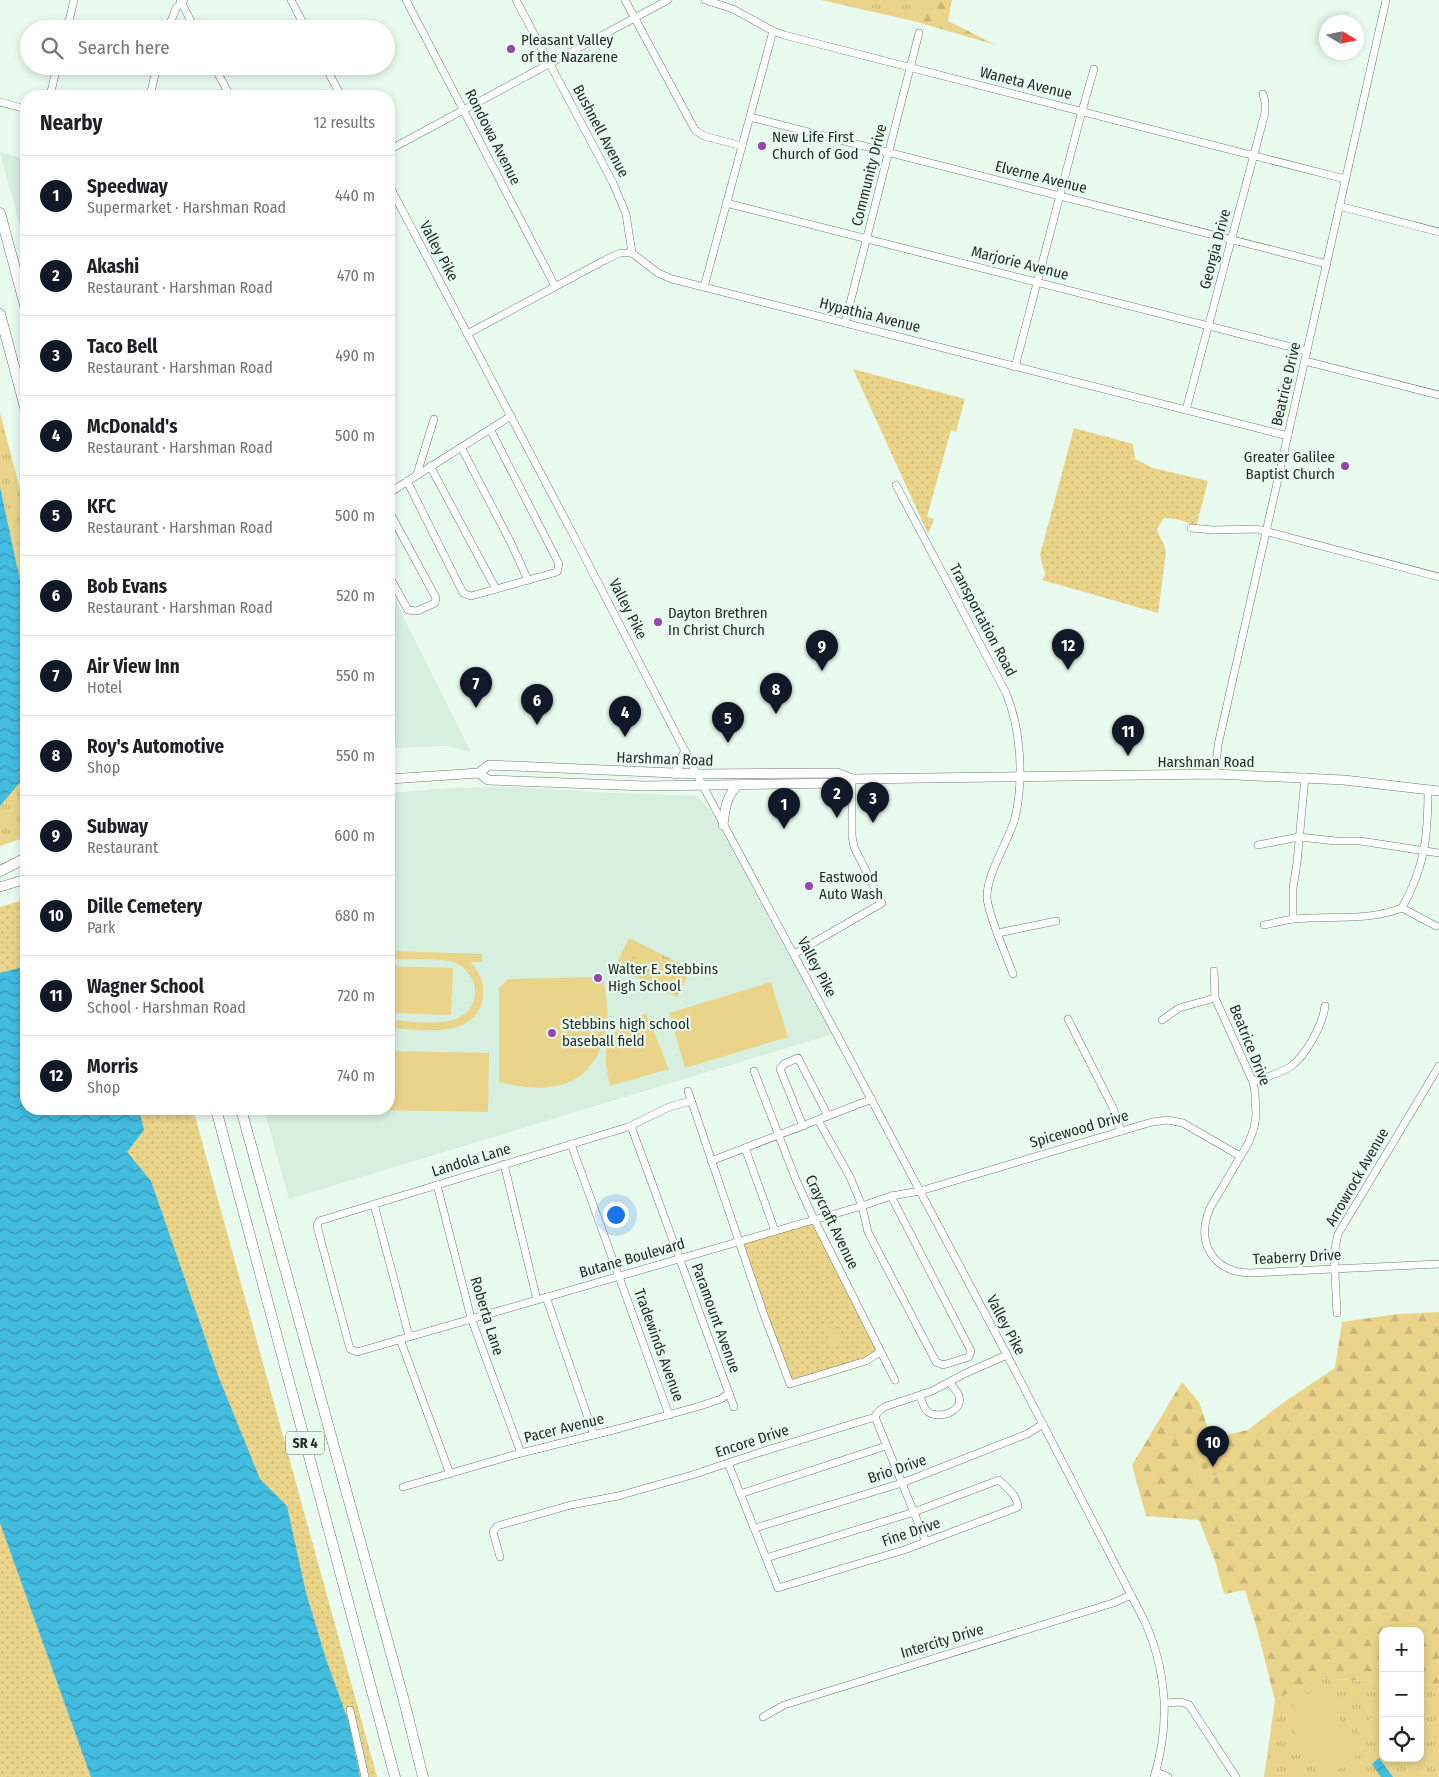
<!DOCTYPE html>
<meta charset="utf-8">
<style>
body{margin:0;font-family:"Fira Sans Condensed",sans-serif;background:#f2f2f2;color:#202124}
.controls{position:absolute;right:15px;bottom:15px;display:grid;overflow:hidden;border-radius:10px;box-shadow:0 2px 8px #0003}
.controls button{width:45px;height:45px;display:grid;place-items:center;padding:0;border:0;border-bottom:1px solid #e0e0e0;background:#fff;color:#202124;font:25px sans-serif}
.compass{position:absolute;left:1319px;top:15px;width:45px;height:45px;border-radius:50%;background:#fff;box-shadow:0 2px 8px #0003;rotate:100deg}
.you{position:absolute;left:615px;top:1214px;width:18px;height:18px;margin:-12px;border:4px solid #fff;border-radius:50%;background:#1a73e8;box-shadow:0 0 0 8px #1a73e833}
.badge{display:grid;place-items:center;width:32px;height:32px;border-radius:50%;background:#111827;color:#fff;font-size:16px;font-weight:700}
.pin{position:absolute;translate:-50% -41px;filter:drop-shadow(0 1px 2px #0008)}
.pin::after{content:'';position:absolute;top:26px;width:18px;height:15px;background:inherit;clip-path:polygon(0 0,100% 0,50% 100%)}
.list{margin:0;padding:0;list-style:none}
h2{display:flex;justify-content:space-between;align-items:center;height:65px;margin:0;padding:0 20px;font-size:21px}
h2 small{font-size:16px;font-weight:400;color:#757577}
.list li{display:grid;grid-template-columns:32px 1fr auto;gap:15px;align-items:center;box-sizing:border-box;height:80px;padding:0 20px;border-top:1px solid #e0e0e0}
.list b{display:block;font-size:19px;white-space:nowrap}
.list p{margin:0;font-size:16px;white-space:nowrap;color:#757577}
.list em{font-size:16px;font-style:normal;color:#757577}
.icon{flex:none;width:28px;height:28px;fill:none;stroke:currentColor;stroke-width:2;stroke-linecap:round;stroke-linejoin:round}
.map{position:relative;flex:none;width:1439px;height:1777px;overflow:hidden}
.search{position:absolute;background:#fff;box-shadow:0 2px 8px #0003;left:20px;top:20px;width:375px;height:55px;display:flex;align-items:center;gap:12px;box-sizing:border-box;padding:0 18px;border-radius:28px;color:#757577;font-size:19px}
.panel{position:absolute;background:#fff;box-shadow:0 2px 8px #0003;left:20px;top:90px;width:375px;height:1025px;border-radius:20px}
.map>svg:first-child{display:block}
.built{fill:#d6efdf}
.grass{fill:url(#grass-dots)}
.forest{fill:url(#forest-firs)}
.cemetery{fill:url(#cemetery-stones)}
.park{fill:url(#park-tufts)}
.pitch{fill:#ead48a}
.water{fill:url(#water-waves)}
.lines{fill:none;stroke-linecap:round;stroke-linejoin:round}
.minor-casing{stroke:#6b7b71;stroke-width:8}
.major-casing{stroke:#6b7b71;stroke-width:10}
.highway-casing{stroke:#6b7b71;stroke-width:11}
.minor{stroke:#fff;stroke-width:7}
.major{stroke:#fff;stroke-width:9}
.highway{stroke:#fff;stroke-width:10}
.poi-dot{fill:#9744b2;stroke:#e9fbef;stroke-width:2}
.labels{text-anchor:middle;stroke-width:4.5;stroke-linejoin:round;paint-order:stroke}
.shield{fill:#e9fbef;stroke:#606b64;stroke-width:1}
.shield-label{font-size:14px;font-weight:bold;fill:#262d29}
.poi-label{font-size:15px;fill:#262d29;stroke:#e9fbef;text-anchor:start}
.street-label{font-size:15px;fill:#262d29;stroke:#e9fbef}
</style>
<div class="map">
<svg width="1439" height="1777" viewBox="0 0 1439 1777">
<defs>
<pattern id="grass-dots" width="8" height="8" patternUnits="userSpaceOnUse" patternTransform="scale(1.25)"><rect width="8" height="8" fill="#ead48a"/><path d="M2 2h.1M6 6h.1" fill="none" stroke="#c9b677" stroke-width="1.8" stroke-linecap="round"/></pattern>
<pattern id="forest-firs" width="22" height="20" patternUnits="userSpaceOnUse" patternTransform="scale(1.25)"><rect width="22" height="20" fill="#ead48a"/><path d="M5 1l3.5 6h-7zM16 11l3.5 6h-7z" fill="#c9b677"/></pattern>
<pattern id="cemetery-stones" width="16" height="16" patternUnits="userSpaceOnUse" patternTransform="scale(1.25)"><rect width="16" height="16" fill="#ead48a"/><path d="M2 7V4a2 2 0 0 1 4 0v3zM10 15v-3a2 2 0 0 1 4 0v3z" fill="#c9b677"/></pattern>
<pattern id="park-tufts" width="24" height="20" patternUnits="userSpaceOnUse" patternTransform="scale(1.25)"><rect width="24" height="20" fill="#ead48a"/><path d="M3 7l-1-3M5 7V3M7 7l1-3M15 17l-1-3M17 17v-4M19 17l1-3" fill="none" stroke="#c9b677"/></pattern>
<pattern id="water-waves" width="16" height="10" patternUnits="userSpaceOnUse" patternTransform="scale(1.25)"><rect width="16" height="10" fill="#42bcdf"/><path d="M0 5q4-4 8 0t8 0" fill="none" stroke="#3799b5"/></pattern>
</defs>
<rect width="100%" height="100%" fill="#e9fbef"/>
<g class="built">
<path d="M 0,152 L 26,159 L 26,248 L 0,153 Z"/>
<path d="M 389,588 L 471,752 L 447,746 L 413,747 L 389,749 Z"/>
<path d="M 515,787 L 595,792 L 697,796 L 723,825 L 836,1033 L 289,1199 L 265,1113 L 266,1109 L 389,1109 L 389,793 L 449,788 Z"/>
</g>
<g class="grass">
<path d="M 853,369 L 965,399 L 956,432 L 951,430 L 927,517 L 934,519 L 928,534 Z"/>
<path d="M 1074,428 L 1133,444 L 1135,459 L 1153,468 L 1208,481 L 1196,527 C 1185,521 1176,518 1164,518 L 1157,529 C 1159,538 1166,545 1166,553 L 1158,613 L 1042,580 L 1045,574 L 1040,555 Z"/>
<path d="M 26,899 L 26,1109 L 193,1109 L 377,1777 L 0,1777 L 0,907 Z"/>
<path d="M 815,1219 L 880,1352 L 790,1384 L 740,1241 Z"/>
</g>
<g class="forest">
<path d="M 923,0 L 952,0 L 948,21 L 996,45 L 917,22 Z"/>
<path d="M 1439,1312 L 1439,1685 L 1420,1684 L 1420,1631 L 1383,1631 L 1383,1682 L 1317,1678 L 1275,1700 L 1257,1629 L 1245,1590 L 1224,1594 L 1215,1561 L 1199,1520 L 1146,1516 L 1132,1465 L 1182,1382 L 1199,1402 L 1211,1438 L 1248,1430 L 1284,1402 L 1335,1368 L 1342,1322 L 1398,1314 Z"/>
</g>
<path class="cemetery" d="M 1219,1457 L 1223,1471 L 1212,1475 L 1198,1476 L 1195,1468 L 1202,1460 Z"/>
<g class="park">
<path d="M 821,0 L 923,0 L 917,22 Z"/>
<path d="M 0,413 L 26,512 L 26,837 L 0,846 Z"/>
<path d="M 629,938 L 691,969 L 677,997 L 615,967 Z"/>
<path d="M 1317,1678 L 1383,1682 L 1383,1758 L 1420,1758 L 1420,1684 L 1439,1685 L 1439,1777 L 1264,1777 L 1275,1700 Z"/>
</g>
<g class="pitch">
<path d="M 632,944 L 653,954 L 648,964 L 627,954 Z"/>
<path d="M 389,951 L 482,954 L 482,962 L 470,962 C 480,972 485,984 483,998 C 475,1041 420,1029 389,1028 L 389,1020 C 413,1021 462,1031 473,1003 C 475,997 476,990 474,984 C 471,974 464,966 454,962 C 439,958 406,960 389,959 Z"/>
<path d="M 626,957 L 647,967 L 642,977 L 621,967 Z"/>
<path d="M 664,960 L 684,970 L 680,979 L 659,969 Z"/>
<path d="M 389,966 L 453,968 L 451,1015 L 389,1013 Z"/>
<path d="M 658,973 L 678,983 L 674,992 L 653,982 Z"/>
<path d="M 603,977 C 605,992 609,1008 607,1023 C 597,1087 554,1096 499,1082 L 499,988 L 508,979 Z"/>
<path d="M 771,982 L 788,1037 L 685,1068 L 669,1013 Z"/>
<path d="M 646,1013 L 669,1069 L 610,1086 C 600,1041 605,1034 646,1013 Z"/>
<path d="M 389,1051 L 489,1053 L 488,1112 L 381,1110 L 389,1109 Z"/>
<path d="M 833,1323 L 841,1342 L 832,1346 L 824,1327 Z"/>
<path d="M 1317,1687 L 1363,1751 L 1329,1777 L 1324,1777 L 1283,1714 Z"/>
<path d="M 1367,1704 L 1373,1713 L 1355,1726 L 1349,1718 Z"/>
<path d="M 1375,1715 L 1382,1724 L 1363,1737 L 1357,1729 Z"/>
</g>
<g class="water">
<path d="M 0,487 L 26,609 L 26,775 L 0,806 Z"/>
<path d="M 26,966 L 26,1109 L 139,1109 L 144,1130 L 127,1152 L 151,1181 L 219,1378 L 260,1479 L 287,1506 L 306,1593 L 326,1659 L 349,1723 L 360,1777 L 91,1777 L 0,1523 L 0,973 Z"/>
<path d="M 1379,1758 L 1393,1777 L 1381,1777 L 1372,1764 Z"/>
</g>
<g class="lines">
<defs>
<g id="minor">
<path d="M 180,0 L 195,29"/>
<path d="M 291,0 L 306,29"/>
<path d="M 406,0 L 555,286"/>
<path d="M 516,0 L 613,183 L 626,214 L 632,253"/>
<path d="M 625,0 L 695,130 L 704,136 L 742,146"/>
<path d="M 705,0 L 733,9 L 773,31 L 784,35 L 1345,179"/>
<path d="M 67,29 L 74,0"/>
<path d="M 168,29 L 176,8 L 184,0"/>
<path d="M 214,66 L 230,96"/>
<path d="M 325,66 L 341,96"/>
<path d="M 50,96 L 57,66"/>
<path d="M 150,96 L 157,66"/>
<path d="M 0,102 L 26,109"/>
<path d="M 750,117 L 1327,264"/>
<path d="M 389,150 L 668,0"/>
<path d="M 389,185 L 577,542 L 703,786 L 836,1033 L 1007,1355 L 1145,1622 C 1167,1672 1170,1725 1154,1777"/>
<path d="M 726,203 L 1307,351"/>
<path d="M 1339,206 L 1439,232"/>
<path d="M 704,287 L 773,31"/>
<path d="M 845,323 L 919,33"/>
<path d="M 467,334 L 605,260 L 620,253 L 632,253 L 658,273 L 672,279 L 1288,436"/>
<path d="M 1305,361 L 1439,395"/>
<path d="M 1015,367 L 1082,111 L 1094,69"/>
<path d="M 1186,410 L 1265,113 L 1265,102 L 1263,94"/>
<path d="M 461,447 L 510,541 L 528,580"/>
<path d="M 430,466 L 496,589"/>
<path d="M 417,474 L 434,419"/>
<path d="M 407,481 L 463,593 L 471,596 L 557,572 L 559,564 L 490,429"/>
<path d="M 896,485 L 1006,693 C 1021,729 1024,780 1015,818 C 1009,841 986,874 987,898 C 989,918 1006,954 1013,974"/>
<path d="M 389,493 L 511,416"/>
<path d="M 389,511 L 436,598 L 435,603 L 417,611 L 408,610 L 389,576"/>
<path d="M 1191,528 L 1213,530 L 1257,529 L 1439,577"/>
<path d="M 1215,774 L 1218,745 L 1386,0"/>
<path d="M 1258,845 L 1299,837 L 1336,841 L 1360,841 L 1439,853"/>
<path d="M 1402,908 C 1425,866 1428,837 1428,789"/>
<path d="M 1293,919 L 1293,888 L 1297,863 L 1305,777"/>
<path d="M 1264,925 C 1274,923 1284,920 1294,919 C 1332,915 1365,922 1402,908 L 1436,926"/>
<path d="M 998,933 L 1056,921"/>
<path d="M 794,954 L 882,903 L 854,847 L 852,836 L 852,779"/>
<path d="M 1214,971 L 1215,998 L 1253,1082 L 1255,1093 L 1256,1115 L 1254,1128 L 1249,1142 L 1210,1208 C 1196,1241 1211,1271 1249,1273 L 1439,1264"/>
<path d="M 1068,1019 L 1113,1108 L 1121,1131"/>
<path d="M 1162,1020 L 1179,1008 L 1215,998"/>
<path d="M 754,1071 L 796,1180 L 812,1215 L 895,1380"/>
<path d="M 1253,1082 C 1265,1077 1279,1074 1290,1067 C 1306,1056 1323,1024 1325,1006"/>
<path d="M 688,1091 L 764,1315 L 790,1384 L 866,1361 L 880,1352"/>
<path d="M 691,1101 L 669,1107 L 628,1127 L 319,1221 L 317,1226 L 350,1349 L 357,1352 L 862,1206 L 891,1196 L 920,1191 L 1152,1122 L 1168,1120 L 1183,1123 L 1240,1156"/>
<path d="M 818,1120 L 850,1177 L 862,1206 L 868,1232 L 936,1362 L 943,1365 L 969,1357 L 971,1351 L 891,1196"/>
<path d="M 631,1126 L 734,1407"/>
<path d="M 803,1126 L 780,1069 L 784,1064 L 798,1058 L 828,1116"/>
<path d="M 571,1144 L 669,1415"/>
<path d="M 745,1148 L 775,1231"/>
<path d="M 711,1161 L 872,1099"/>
<path d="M 504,1164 L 537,1300"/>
<path d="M 437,1185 L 471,1318 L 521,1453"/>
<path d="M 374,1204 L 409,1336"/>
<path d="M 546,1297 L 594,1435"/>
<path d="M 1337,1313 L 1334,1254 L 1338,1234 L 1439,1066"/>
<path d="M 400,1339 L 450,1474"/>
<path d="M 920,1396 C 922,1400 923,1407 927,1411 C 936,1420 964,1413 959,1396 C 958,1392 953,1387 950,1383"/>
<path d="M 875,1417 L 926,1542"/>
<path d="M 728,1463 L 778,1588 L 907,1549 L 1018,1507 C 1017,1495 1007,1488 999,1480 L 914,1512 L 766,1558"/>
<path d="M 403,1487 L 521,1453 L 621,1428 L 700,1406 L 721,1399 L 729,1393"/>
<path d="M 740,1494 L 886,1446"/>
<path d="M 755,1528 L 902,1483 L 1027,1434 L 1043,1424"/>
<path d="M 500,1557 L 493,1532 L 497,1526 L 571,1505 L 618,1496 L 692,1475 L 758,1453 L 875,1417 L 877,1413 L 884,1407 L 932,1391 L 966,1373 L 1007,1355"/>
<path d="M 1165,1703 L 1181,1702 L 1189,1705 L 1236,1777"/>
<path d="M 350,1710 L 365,1777"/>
<path d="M 763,1717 L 784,1705 L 1113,1603 L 1131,1595"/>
<path d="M 1156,1772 L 1168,1777"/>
</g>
<g id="major">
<path d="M 479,773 L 488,780 L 645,786 L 840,783 L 852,779 L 1215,774 L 1344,780 L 1439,791"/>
<path d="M 675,774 L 685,752"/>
<path d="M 389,779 L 479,773 L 489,765 L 697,774 L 837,773 L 852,779"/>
<path d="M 723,825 C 725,809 726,797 737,786"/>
<path d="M 0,887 L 26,879"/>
</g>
<g id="highway">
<path d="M 0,213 L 26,309"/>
<path d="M 0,314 L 26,411"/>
<path d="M 0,871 L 26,858"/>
<path d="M 216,1109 L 395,1777"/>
<path d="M 241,1109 L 403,1697 L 423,1777"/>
</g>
</defs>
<use href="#minor" class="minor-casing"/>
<use href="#major" class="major-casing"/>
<use href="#highway" class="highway-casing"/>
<use href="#minor" class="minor"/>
<use href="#major" class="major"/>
<use href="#highway" class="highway"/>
</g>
<g class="poi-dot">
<circle cx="511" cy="49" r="5"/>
<circle cx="762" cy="146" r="5"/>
<circle cx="1345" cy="466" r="5"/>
<circle cx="658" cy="622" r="5"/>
<circle cx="809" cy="886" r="5"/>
<circle cx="598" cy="978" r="5"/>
<circle cx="552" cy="1033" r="5"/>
</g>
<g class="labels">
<rect class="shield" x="286" y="1431.5" width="38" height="23" rx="4"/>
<g class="shield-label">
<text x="305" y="1448">SR 4</text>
</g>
<g class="poi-label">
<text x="521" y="45">Pleasant Valley<tspan x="521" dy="17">of the Nazarene</tspan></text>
<text x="772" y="142">New Life First<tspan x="772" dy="17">Church of God</tspan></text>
<text x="1335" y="462" text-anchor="end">Greater Galilee<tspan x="1335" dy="17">Baptist Church</tspan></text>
<text x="668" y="618">Dayton Brethren<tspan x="668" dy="17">In Christ Church</tspan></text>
<text x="819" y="882">Eastwood<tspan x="819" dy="17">Auto Wash</tspan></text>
<text x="608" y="974">Walter E. Stebbins<tspan x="608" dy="17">High School</tspan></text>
<text x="562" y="1029">Stebbins high school<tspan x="562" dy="17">baseball field</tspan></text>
</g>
<g class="street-label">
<text transform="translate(1026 83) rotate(14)" y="5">Waneta Avenue</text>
<text transform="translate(601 131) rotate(62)" y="5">Bushnell Avenue</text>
<text transform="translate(493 137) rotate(63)" y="5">Rondowa Avenue</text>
<text transform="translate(869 175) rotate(-76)" y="5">Community Drive</text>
<text transform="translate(1041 177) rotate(14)" y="5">Elverne Avenue</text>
<text transform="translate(1215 249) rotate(-75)" y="5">Georgia Drive</text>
<text transform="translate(439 251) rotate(62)" y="5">Valley Pike</text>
<text transform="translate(1020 263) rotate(14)" y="5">Marjorie Avenue</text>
<text transform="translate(870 315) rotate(14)" y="5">Hypathia Avenue</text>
<text transform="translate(1286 384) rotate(-77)" y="5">Beatrice Drive</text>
<text transform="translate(628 609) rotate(63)" y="5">Valley Pike</text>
<text transform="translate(983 620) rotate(62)" y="5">Transportation Road</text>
<text transform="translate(665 759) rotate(2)" y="5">Harshman Road</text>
<text x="1206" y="767">Harshman Road</text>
<text transform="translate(817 967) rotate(62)" y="5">Valley Pike</text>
<text transform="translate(1250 1045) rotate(68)" y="5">Beatrice Drive</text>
<text transform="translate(1079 1129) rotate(-16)" y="5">Spicewood Drive</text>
<text transform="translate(471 1160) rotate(-17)" y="5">Landola Lane</text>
<text transform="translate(1357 1177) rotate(-60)" y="5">Arrowrock Avenue</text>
<text transform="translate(832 1222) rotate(64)" y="5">Craycraft Avenue</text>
<text transform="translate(1297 1257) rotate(-3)" y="5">Teaberry Drive</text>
<text transform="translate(632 1258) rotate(-16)" y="5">Butane Boulevard</text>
<text transform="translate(487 1316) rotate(73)" y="5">Roberta Lane</text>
<text transform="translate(716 1318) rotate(70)" y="5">Paramount Avenue</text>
<text transform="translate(1006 1325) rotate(62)" y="5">Valley Pike</text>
<text transform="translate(659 1345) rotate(70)" y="5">Tradewinds Avenue</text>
<text transform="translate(564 1428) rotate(-14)" y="5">Pacer Avenue</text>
<text transform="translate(752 1441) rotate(-18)" y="5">Encore Drive</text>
<text transform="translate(897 1469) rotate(-19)" y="5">Brio Drive</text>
<text transform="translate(911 1532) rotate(-19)" y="5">Fine Drive</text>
<text transform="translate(942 1641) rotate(-17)" y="5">Intercity Drive</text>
</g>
</g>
</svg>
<div class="controls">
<button>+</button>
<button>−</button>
<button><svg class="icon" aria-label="locate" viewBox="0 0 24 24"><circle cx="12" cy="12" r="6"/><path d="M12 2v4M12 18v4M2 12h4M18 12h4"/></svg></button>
</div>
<svg class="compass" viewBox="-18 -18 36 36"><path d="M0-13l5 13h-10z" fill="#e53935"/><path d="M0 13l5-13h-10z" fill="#757577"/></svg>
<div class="you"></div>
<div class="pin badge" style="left:784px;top:829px">1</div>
<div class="pin badge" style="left:837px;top:818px">2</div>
<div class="pin badge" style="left:873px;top:823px">3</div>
<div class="pin badge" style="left:625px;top:737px">4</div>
<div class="pin badge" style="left:728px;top:743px">5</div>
<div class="pin badge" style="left:537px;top:725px">6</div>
<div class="pin badge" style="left:476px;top:708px">7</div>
<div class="pin badge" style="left:776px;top:714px">8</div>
<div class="pin badge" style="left:822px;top:671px">9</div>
<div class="pin badge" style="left:1213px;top:1467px">10</div>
<div class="pin badge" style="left:1128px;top:756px">11</div>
<div class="pin badge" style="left:1068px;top:670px">12</div>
<div class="search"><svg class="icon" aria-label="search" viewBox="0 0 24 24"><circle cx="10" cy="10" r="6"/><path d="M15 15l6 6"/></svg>Search here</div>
<section class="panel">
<h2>Nearby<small>12 results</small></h2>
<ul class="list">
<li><span class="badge">1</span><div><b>Speedway</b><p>Supermarket · Harshman Road</p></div><em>440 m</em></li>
<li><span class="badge">2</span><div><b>Akashi</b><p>Restaurant · Harshman Road</p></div><em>470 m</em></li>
<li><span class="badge">3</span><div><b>Taco Bell</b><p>Restaurant · Harshman Road</p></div><em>490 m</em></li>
<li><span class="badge">4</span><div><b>McDonald's</b><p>Restaurant · Harshman Road</p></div><em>500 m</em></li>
<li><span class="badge">5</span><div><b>KFC</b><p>Restaurant · Harshman Road</p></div><em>500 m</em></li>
<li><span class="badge">6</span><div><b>Bob Evans</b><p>Restaurant · Harshman Road</p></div><em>520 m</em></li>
<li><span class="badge">7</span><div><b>Air View Inn</b><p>Hotel</p></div><em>550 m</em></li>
<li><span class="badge">8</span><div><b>Roy's Automotive</b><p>Shop</p></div><em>550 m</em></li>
<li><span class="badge">9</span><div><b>Subway</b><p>Restaurant</p></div><em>600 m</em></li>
<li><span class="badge">10</span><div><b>Dille Cemetery</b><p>Park</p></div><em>680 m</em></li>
<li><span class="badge">11</span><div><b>Wagner School</b><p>School · Harshman Road</p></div><em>720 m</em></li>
<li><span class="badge">12</span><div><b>Morris</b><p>Shop</p></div><em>740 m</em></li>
</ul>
</section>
</div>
